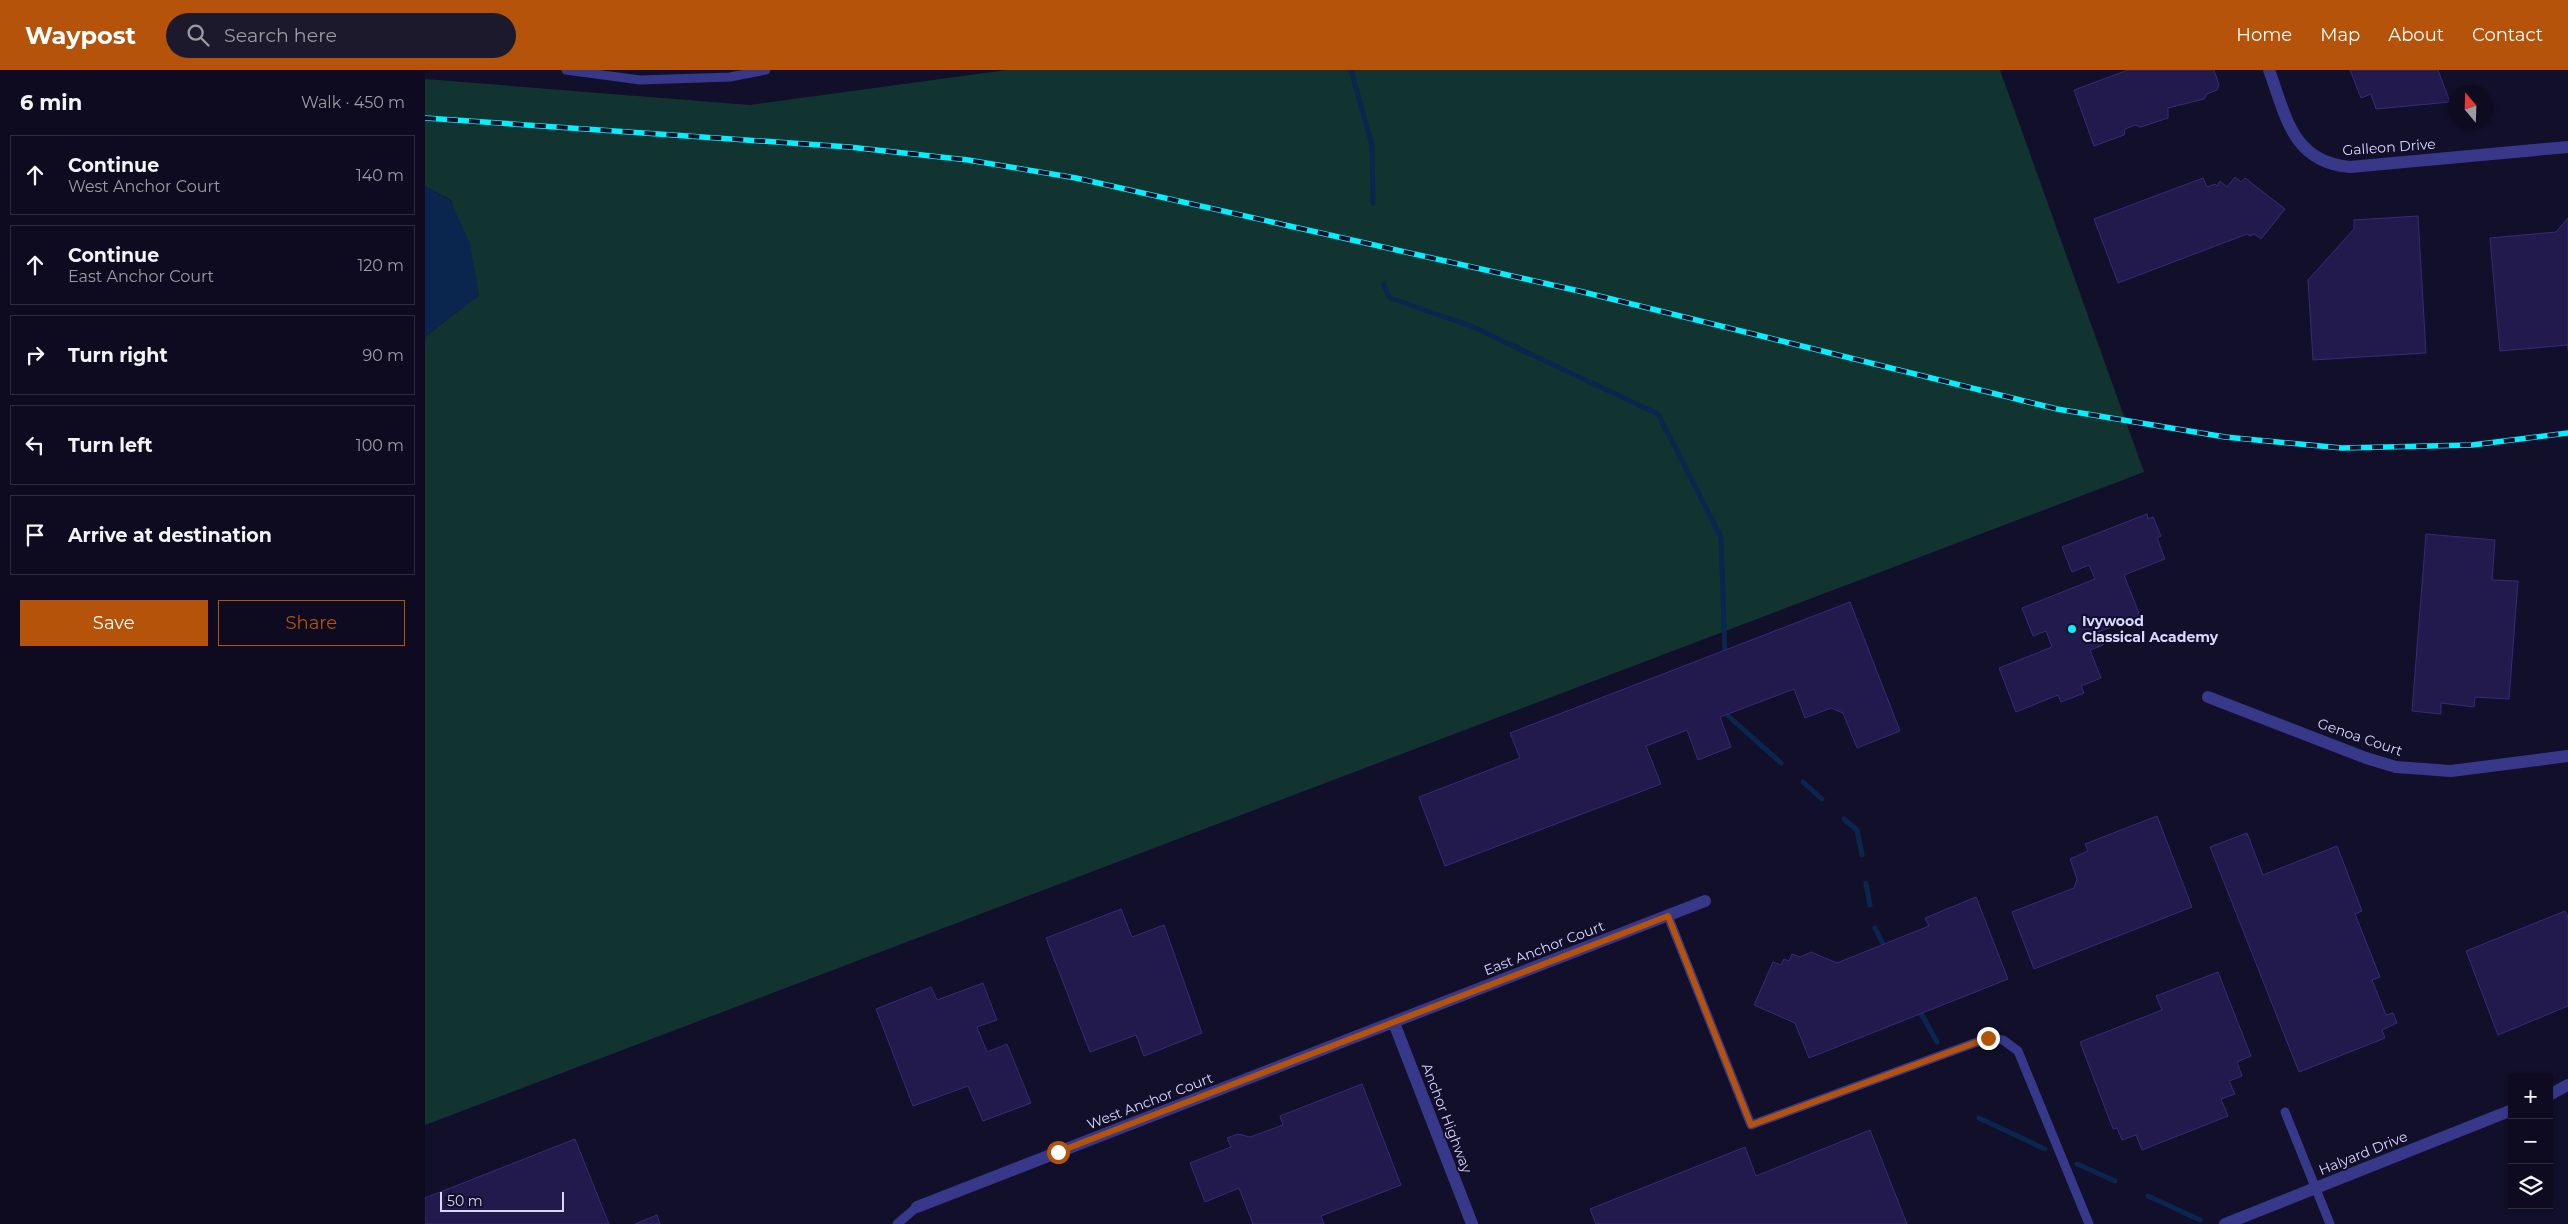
<!DOCTYPE html>
<meta charset="utf-8">
<style>
body{margin:0;font-family:Montserrat,sans-serif;background:#1c192d;color:#f1f3f6}
.controls{position:absolute;right:15px;bottom:15px;display:grid;overflow:hidden;border-radius:0px;box-shadow:0 1px 4px #0004}
.controls button{width:45px;height:45px;display:grid;place-items:center;padding:0;border:0;border-bottom:1px solid #2e2b3e;background:#0e0b20;color:#f1f3f6;font:25px sans-serif}
.compass{position:absolute;left:2023px;top:15px;width:45px;height:45px;border-radius:50%;background:#0e0b20;box-shadow:0 1px 4px #0004;rotate:341deg}
.scale{position:absolute;left:15px;bottom:12px;width:124px;box-sizing:border-box;padding-left:5px;border:2px solid #dad7ff;border-top:0;font-size:14px;line-height:18px;white-space:nowrap;color:#dad7ff;-webkit-text-stroke:4px #120f2a;paint-order:stroke}
.stop{position:absolute;width:15px;height:15px;margin:-11px;border:4px solid #b45309;border-radius:50%;background:#fff}
.stop.end{background:#b45309;border-color:#fff;box-shadow:0 1px 5px #0008}
.list{margin:0;padding:0;list-style:none}
h2{display:flex;justify-content:space-between;align-items:center;height:65px;margin:0;padding:0 20px;font-size:21px}
h2 small{font-size:16px;font-weight:400;color:#9b9ba5}
.list li{display:grid;grid-template-columns:32px 1fr auto;gap:15px;align-items:center;box-sizing:border-box;height:80px;margin:0 10px 10px;padding:0 10px;border:1px solid #2e2b3e;border-radius:0px}
.list b{display:block;font-size:19px;white-space:nowrap}
.list p{margin:0;font-size:16px;white-space:nowrap;color:#9b9ba5}
.list em{font-size:16px;font-style:normal;color:#9b9ba5}
.actions{display:flex;gap:10px;padding:15px 20px}
.actions a{flex:1;padding:11px 0;border:1px solid #b45309;border-radius:0px;text-align:center;font-size:18px;color:#b45309}
.actions .main{background:#b45309;color:#fff}
.icon{flex:none;width:28px;height:28px;fill:none;stroke:currentColor;stroke-width:2;stroke-linecap:round;stroke-linejoin:round}
.map{position:relative;flex:none;width:2143px;height:1154px;overflow:hidden}
header{display:flex;align-items:center;gap:30px;box-sizing:border-box;height:70px;padding:0 25px;background:#b45309;color:#fff}
header strong{font-size:24px}
nav{display:flex;gap:28px;margin-inline-start:auto;font-size:18px}
.search{width:350px;height:45px;background:#1c192d;display:flex;align-items:center;gap:12px;box-sizing:border-box;padding:0 18px;border-radius:28px;color:#9b9ba5;font-size:19px}
main{display:flex}
aside{flex:1;background:#0e0b20}
.map>svg:first-child{display:block}
.green{fill:#113431}
.water{fill:#0a264e}
.lines{fill:none;stroke-linecap:round;stroke-linejoin:round}
.stream{stroke:#0a264e;stroke-width:5}
.building{fill:#221a4c;stroke:#372b79}
.lane{stroke:#38388b;stroke-width:9}
.street{stroke:#38388b;stroke-width:12}
.rail-casing{stroke:#03f1ff;stroke-width:5.5}
.rail{stroke:#120f2a;stroke-width:4;stroke-dasharray:11;stroke-linecap:butt}
.route{stroke:#b45309;stroke-width:6}
.poi-dot{fill:#03f1ff;stroke:#120f2a;stroke-width:2}
.labels{text-anchor:middle;stroke-width:4;stroke-linejoin:round;paint-order:stroke}
.street-label{font-size:14px;fill:#dad7ff;stroke:#120f2a}
.poi-label{font-size:14px;font-weight:bold;fill:#dad7ff;stroke:#120f2a;text-anchor:start}
</style>
<header>
<strong>Waypost</strong>
<div class="search"><svg class="icon" aria-label="search" viewBox="0 0 24 24"><circle cx="10" cy="10" r="6"/><path d="M15 15l6 6"/></svg>Search here</div>
<nav><a>Home</a><a>Map</a><a>About</a><a>Contact</a></nav>
</header>
<main>
<aside>
<h2>6 min<small>Walk · 450 m</small></h2>
<ul class="list">
<li><svg class="icon" aria-label="ahead" viewBox="0 0 24 24"><path d="M12 20V5M6 11l6-6 6 6"/></svg><div><b>Continue</b><p>West Anchor Court</p></div><em>140 m</em></li>
<li><svg class="icon" aria-label="ahead" viewBox="0 0 24 24"><path d="M12 20V5M6 11l6-6 6 6"/></svg><div><b>Continue</b><p>East Anchor Court</p></div><em>120 m</em></li>
<li><svg class="icon" aria-label="right" viewBox="0 0 24 24"><path d="M7 20v-9h11M14 6l5 5-5 5"/></svg><div><b>Turn right</b></div><em>90 m</em></li>
<li><svg class="icon" aria-label="left" viewBox="0 0 24 24"><path d="M17 20v-9H6M10 6l-5 5 5 5"/></svg><div><b>Turn left</b></div><em>100 m</em></li>
<li><svg class="icon" aria-label="arrive" viewBox="0 0 24 24"><path d="M6 21V4h12l-3 4 3 4H6"/></svg><div><b>Arrive at destination</b></div></li>
</ul>
<div class="actions"><a class="main">Save</a><a>Share</a></div>
</aside>
<div class="map">
<svg width="2143" height="1154" viewBox="0 0 2143 1154">
<rect width="100%" height="100%" fill="#120f2a"/>
<path class="green" d="M 582,0 L 1575,0 L 1719,402 L 0,1055 L 0,267 L 54,225 L 26,130 L 0,116 L 0,9 L 325,35 Z"/>
<path class="water" d="M 0,116 L 25,130 L 45,173 L 54,225 L 0,267 Z"/>
<g class="lines">
<g class="stream">
<path d="M 926,0 L 947,75 L 948,133"/>
<path d="M 958,214 L 965,228 L 1046,256 L 1233,344 L 1296,467 L 1300,587"/>
<path d="M 1301,638 L 1301,644 L 1356,693"/>
<path d="M 1378,712 L 1397,729"/>
<path d="M 1419,749 L 1432,760 L 1437,785"/>
<path d="M 1441,813 L 1445,835"/>
<path d="M 1450,858 L 1461,880"/>
<path d="M 1493,938 L 1512,972"/>
<path d="M 1554,1048 L 1620,1079"/>
<path d="M 1652,1094 L 1690,1111"/>
<path d="M 1723,1126 L 1775,1150"/>
</g>
</g>
<g class="building">
<path d="M 1703,0 L 1789,0 L 1794,15 L 1792,20 L 1782,24 L 1779,29 L 1743,38 L 1743,48 L 1716,57 L 1710,55 L 1700,59 L 1699,65 L 1669,76 L 1649,20 Z"/>
<path d="M 1925,0 L 2013,0 L 2025,32 L 1951,39 L 1946,24 L 1936,28 Z"/>
<path d="M 1810,107 L 1816,112 L 1820,108 L 1860,139 L 1836,169 L 1829,164 L 1825,166 L 1822,164 L 1693,213 L 1669,149 L 1778,108 L 1782,117 L 1790,114 L 1792,116 L 1795,111 L 1802,117 Z"/>
<path d="M 1993,146 L 2001,283 L 1888,290 L 1883,210 L 1929,159 L 1929,150 Z"/>
<path d="M 2143,148 L 2143,280 L 2143,275 L 2075,281 L 2065,168 L 2131,162 Z"/>
<path d="M 1722,444 L 1723,449 L 1728,447 L 1736,466 L 1732,468 L 1740,489 L 1699,505 L 1715,546 L 1673,562 L 1678,575 L 1665,580 L 1676,608 L 1656,616 L 1659,623 L 1636,632 L 1633,625 L 1591,642 L 1574,598 L 1627,577 L 1621,561 L 1608,566 L 1597,538 L 1670,509 L 1664,495 L 1647,502 L 1637,477 Z"/>
<path d="M 2001,464 L 2070,470 L 2067,510 L 2093,511 L 2084,629 L 2050,627 L 2049,637 L 2016,633 L 2016,644 L 1987,641 Z"/>
<path d="M 1425,532 L 1475,661 L 1432,678 L 1418,643 L 1406,638 L 1380,648 L 1369,619 L 1295,647 L 1306,677 L 1273,690 L 1262,660 L 1221,676 L 1236,714 L 1020,796 L 994,727 L 1095,688 L 1085,663 Z"/>
<path d="M 1732,746 L 1767,837 L 1609,899 L 1587,842 L 1649,818 L 1652,809 L 1645,789 L 1663,781 L 1660,774 Z"/>
<path d="M 1822,763 L 1838,805 L 1912,776 L 1937,841 L 1930,844 L 1955,907 L 1947,910 L 1961,945 L 1968,943 L 1972,953 L 1957,960 L 1960,968 L 1874,1002 L 1785,777 Z"/>
<path d="M 1551,827 L 1583,909 L 1384,988 L 1370,953 L 1329,935 L 1348,892 L 1356,895 L 1359,889 L 1364,891 L 1367,884 L 1375,887 L 1386,882 L 1412,893 L 1504,856 L 1500,848 Z"/>
<path d="M 696,839 L 707,867 L 739,855 L 777,963 L 719,986 L 711,965 L 665,982 L 621,868 Z"/>
<path d="M 2140,841 L 2143,847 L 2143,936 L 2073,965 L 2041,881 Z"/>
<path d="M 1793,902 L 1826,986 L 1812,992 L 1817,1006 L 1804,1011 L 1810,1024 L 1796,1029 L 1803,1046 L 1717,1080 L 1711,1065 L 1697,1070 L 1692,1058 L 1688,1059 L 1655,972 L 1737,940 L 1731,926 Z"/>
<path d="M 558,913 L 572,950 L 552,957 L 562,982 L 582,974 L 606,1033 L 558,1051 L 543,1016 L 488,1036 L 451,939 L 506,917 L 512,930 Z"/>
<path d="M 937,1014 L 976,1115 L 896,1146 L 899,1154 L 828,1154 L 814,1118 L 780,1132 L 765,1093 L 806,1077 L 802,1068 L 813,1064 L 825,1067 L 858,1055 L 855,1046 Z"/>
<path d="M 1445,1060 L 1482,1154 L 1171,1154 L 1165,1139 L 1320,1077 L 1331,1106 Z"/>
<path d="M 150,1069 L 184,1154 L 0,1154 L 0,1128 Z"/>
<path d="M 232,1145 L 235,1154 L 210,1154 Z"/>
</g>
<g class="lines">
<g class="lane">
<path d="M 141,0 L 215,10 L 305,7 L 341,0"/>
<path d="M 1243,846 L 1326,1055 L 1563,968 L 1578,970 L 1593,981 L 1664,1154"/>
<path d="M 1860,1042 L 1905,1154"/>
<path d="M 472,1154 L 492,1137"/>
</g>
<g class="street">
<path d="M 1844,0 C 1861,46 1867,92 1925,97 L 2143,77"/>
<path d="M 1783,627 L 1941,688 L 1971,697 L 2026,701 L 2143,686"/>
<path d="M 969,953 L 1047,1154"/>
<path d="M 2124,1025 L 2143,1015"/>
<path d="M 492,1137 L 1280,831"/>
<path d="M 1800,1154 L 2087,1040"/>
</g>
<defs>
<path id="rail" d="M 0,48 L 424,77 L 543,90 L 651,108 L 1154,221 L 1632,339 L 1800,367 L 1917,378 L 2047,375 L 2143,363"/>
</defs>
<use href="#rail" class="rail-casing"/>
<use href="#rail" class="rail"/>
</g>
<g class="lines">
<path class="route" d="M 633,1082 L 1243,846 L 1326,1055 L 1563,968"/>
</g>
<circle class="poi-dot" cx="1647" cy="559" r="5"/>
<g class="labels">
<g class="street-label">
<text transform="translate(1964 77) rotate(-4)" y="5">Galleon Drive</text>
<text transform="translate(1935 667) rotate(19)" y="5">Genoa Court</text>
<text transform="translate(1119 878) rotate(-21)" y="5">East Anchor Court</text>
<text transform="translate(725 1031) rotate(-21)" y="5">West Anchor Court</text>
<text transform="translate(1022 1048) rotate(69)" y="5">Anchor Highway</text>
<text transform="translate(1938 1083) rotate(-22)" y="5">Halyard Drive</text>
</g>
<g class="poi-label">
<text x="1657" y="556">Ivywood<tspan x="1657" dy="16">Classical Academy</tspan></text>
</g>
</g>
</svg>
<div class="controls">
<button>+</button>
<button>−</button>
<button><svg class="icon" aria-label="layers" viewBox="0 0 24 24"><path d="M12 4l9 5-9 5-9-5zM3 14l9 5 9-5"/></svg></button>
</div>
<svg class="compass" viewBox="-18 -18 36 36"><path d="M0-13l5 13h-10z" fill="#e53935"/><path d="M0 13l5-13h-10z" fill="#9b9ba5"/></svg>
<div class="scale">50 m</div>
<div class="stop" style="left:633px;top:1082px"></div>
<div class="stop end" style="left:1563px;top:968px"></div>
</div>
</main>
